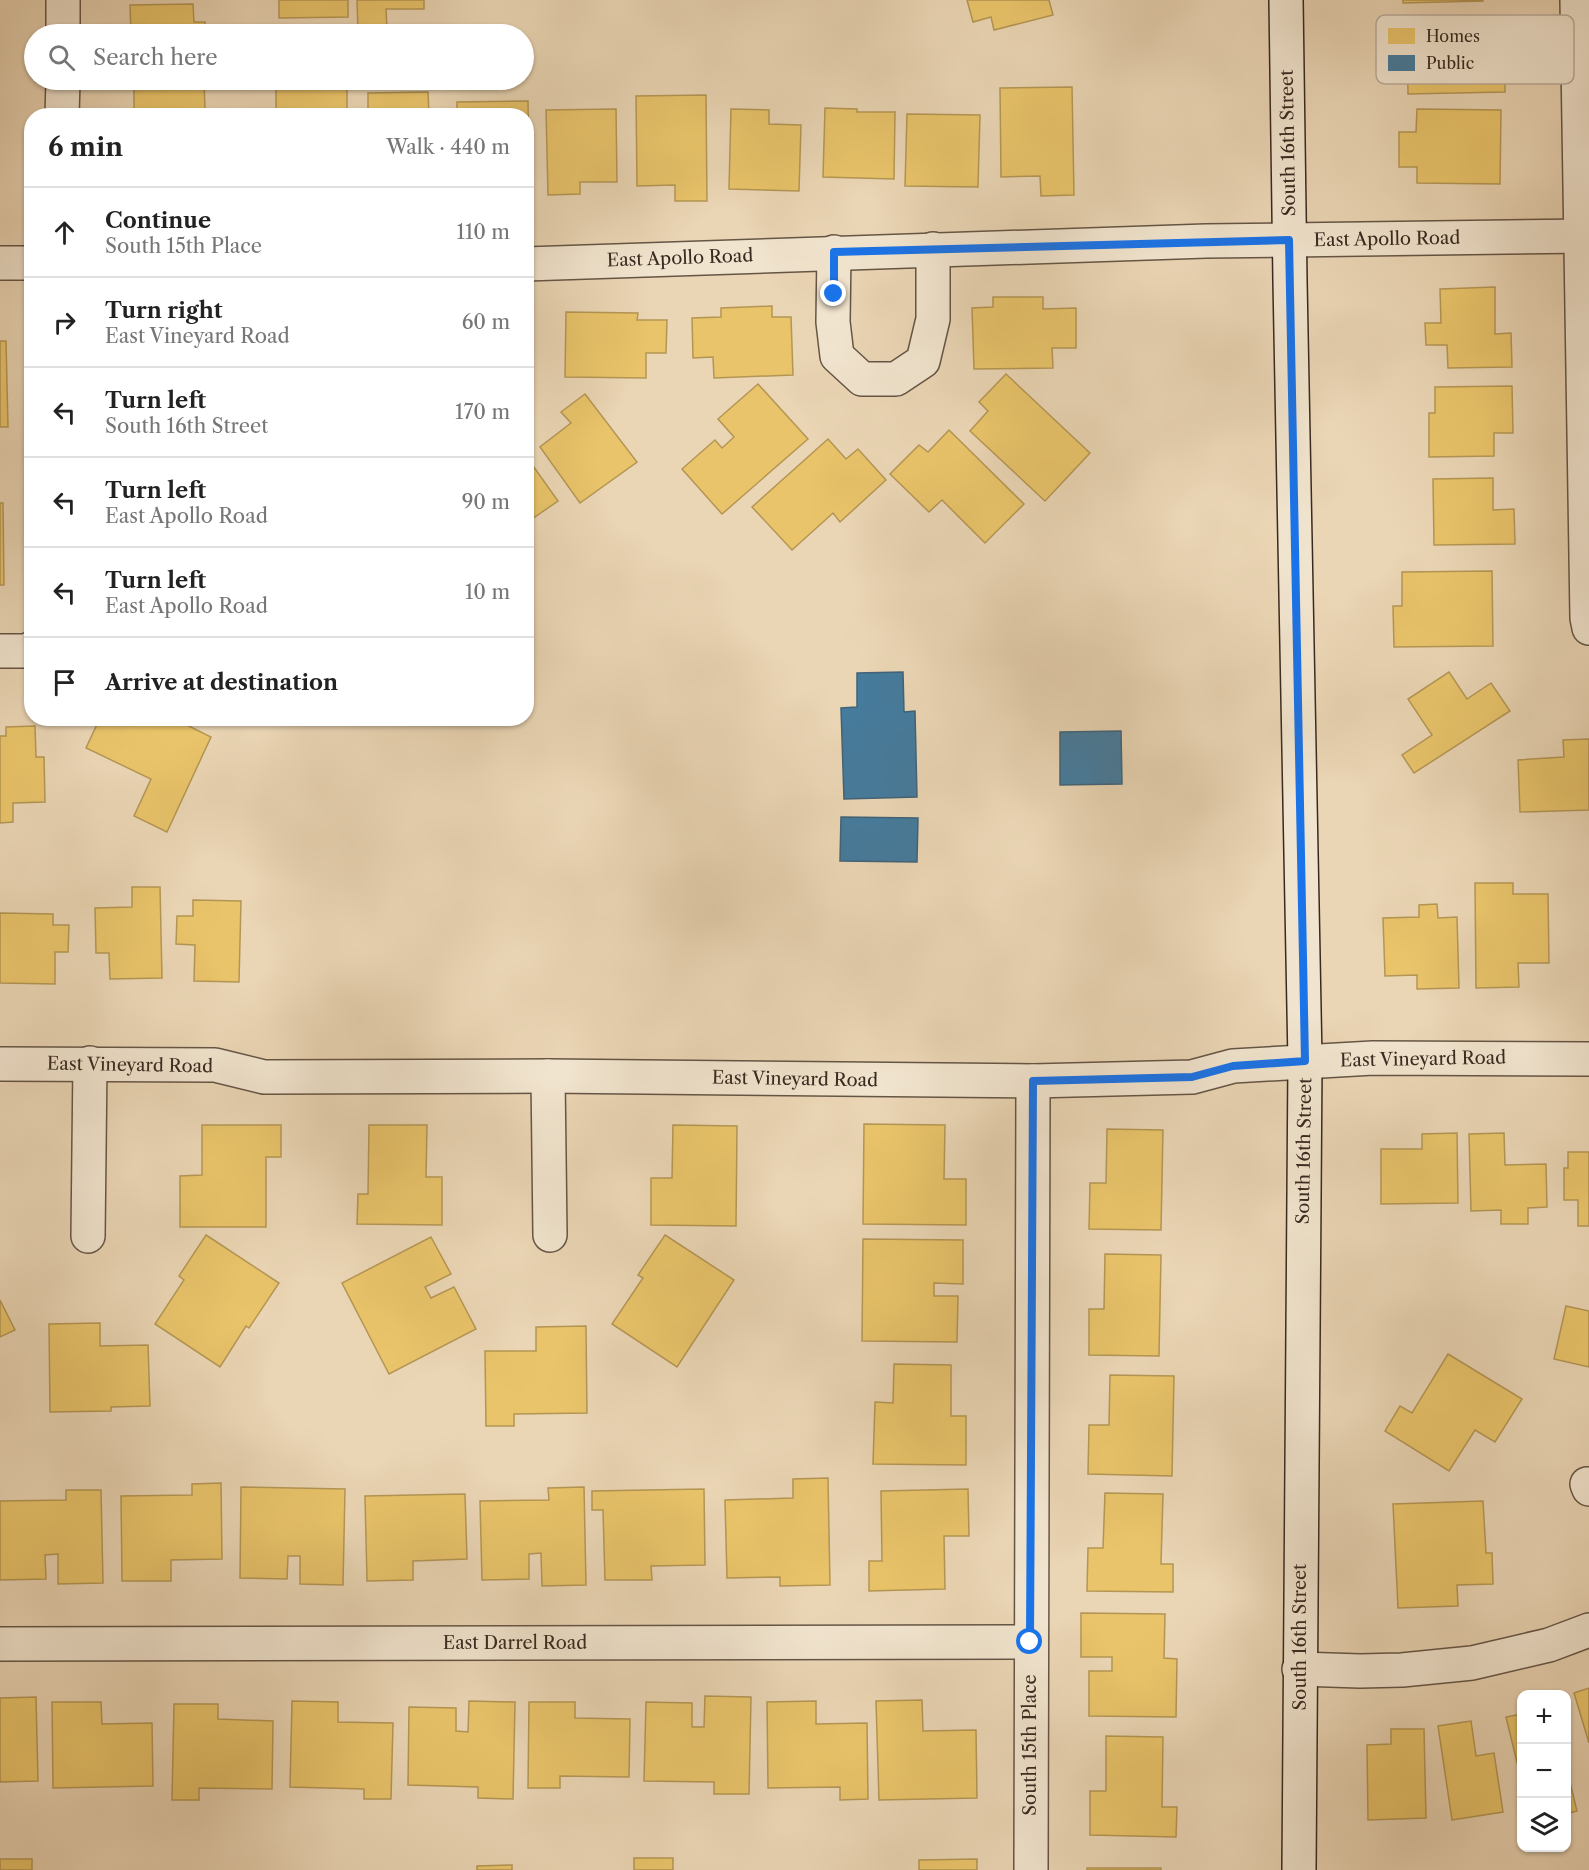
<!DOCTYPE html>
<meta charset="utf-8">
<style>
body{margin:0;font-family:"Libre Caslon Text",serif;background:#f6f6f6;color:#222}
.controls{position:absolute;right:18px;bottom:18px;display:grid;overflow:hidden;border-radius:12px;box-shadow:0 2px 4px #0004}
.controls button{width:54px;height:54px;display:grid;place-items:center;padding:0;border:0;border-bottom:2px solid #e0e0e0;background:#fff;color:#222;font:30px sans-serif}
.stop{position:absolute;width:18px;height:18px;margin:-14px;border:4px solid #1a73e8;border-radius:50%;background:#fff}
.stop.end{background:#1a73e8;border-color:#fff;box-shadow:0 2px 6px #0008}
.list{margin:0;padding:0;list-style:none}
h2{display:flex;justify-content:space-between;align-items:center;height:78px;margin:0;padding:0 24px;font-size:26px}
h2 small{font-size:20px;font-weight:400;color:#767676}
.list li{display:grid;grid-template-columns:39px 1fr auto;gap:18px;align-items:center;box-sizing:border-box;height:90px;padding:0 24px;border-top:2px solid #e0e0e0}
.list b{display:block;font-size:22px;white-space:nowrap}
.list p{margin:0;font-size:20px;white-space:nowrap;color:#767676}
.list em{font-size:20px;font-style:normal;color:#767676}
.icon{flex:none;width:33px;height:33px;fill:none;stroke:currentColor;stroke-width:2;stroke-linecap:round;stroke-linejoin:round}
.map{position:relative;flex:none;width:1589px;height:1870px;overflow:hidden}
.search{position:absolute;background:#fff;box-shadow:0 2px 4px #0004;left:24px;top:24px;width:510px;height:66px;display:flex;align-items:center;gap:15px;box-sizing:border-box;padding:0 21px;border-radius:33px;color:#767676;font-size:22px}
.panel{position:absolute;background:#fff;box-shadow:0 2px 4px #0004;left:24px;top:108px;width:510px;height:618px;border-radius:24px}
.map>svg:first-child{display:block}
.homes{fill:#e9c46a;stroke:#b49654;stroke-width:1.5}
.public{fill:#457b9d;stroke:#416378;stroke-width:1.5}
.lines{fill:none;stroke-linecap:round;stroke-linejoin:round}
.street-casing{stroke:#655546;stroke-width:36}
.secondary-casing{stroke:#392a21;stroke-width:36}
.street{stroke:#f1e4ce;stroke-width:33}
.secondary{stroke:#f1e4ce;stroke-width:33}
.route{stroke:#1a73e8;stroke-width:8}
.labels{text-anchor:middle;stroke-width:6;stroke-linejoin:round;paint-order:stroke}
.street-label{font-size:18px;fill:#392a21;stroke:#f1e4ce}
.key{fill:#f1e4ce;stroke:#baac9a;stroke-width:1.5}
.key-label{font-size:16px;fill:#392a21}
</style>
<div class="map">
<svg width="1589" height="1870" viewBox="0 0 1589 1870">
<rect width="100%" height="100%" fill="#ead5b4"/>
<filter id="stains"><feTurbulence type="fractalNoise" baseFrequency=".00333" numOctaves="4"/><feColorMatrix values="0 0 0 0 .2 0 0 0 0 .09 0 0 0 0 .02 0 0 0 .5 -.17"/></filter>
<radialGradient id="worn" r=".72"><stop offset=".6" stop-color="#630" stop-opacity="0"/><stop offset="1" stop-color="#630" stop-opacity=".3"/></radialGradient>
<g class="homes">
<path d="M 279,0 L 348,0 L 348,17 L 279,18 Z"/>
<path d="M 357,0 L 424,0 L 424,9 L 386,9 L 387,30 L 358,31 Z"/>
<path d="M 967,0 L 1049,0 L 1053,15 L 994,30 L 991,17 L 973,22 Z"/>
<path d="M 1403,0 L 1483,0 L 1483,1 L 1403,3 Z"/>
<path d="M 193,4 L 194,22 L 205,22 L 205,34 L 131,34 L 130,5 Z"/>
<path d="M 1407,19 L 1474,19 L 1474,54 L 1505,54 L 1505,92 L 1408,94 Z"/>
<path d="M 173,80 L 204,80 L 205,110 L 225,109 L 225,116 L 134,116 L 134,87 L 173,87 Z"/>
<path d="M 276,87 L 347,88 L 347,116 L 276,116 Z"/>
<path d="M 1072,87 L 1074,195 L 1041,196 L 1040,176 L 1001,177 L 1000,88 Z"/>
<path d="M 428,92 L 429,116 L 368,116 L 368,93 Z"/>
<path d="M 706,95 L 707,201 L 675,201 L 675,185 L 637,186 L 636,96 Z"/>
<path d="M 528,101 L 530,207 L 526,207 L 526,116 L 457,116 L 457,102 Z"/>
<path d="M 825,108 L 857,109 L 857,112 L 895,112 L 894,179 L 823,177 Z"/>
<path d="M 616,109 L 617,182 L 580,182 L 580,194 L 548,195 L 546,110 Z"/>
<path d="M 731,109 L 769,110 L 769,124 L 801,125 L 799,191 L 729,189 Z"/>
<path d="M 1417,109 L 1501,110 L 1500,184 L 1417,183 L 1417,167 L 1399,167 L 1399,132 L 1416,132 Z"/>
<path d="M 907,114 L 980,115 L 978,187 L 905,186 Z"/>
<path d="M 1495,287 L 1495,334 L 1511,333 L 1512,367 L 1448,368 L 1447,345 L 1426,345 L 1425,323 L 1441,323 L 1440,289 Z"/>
<path d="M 993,297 L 1043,297 L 1043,309 L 1076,308 L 1076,348 L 1052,348 L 1053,368 L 974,369 L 972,308 L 993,307 Z"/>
<path d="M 772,306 L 772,317 L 791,317 L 793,375 L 714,378 L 713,357 L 693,358 L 692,318 L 721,317 L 721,308 Z"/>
<path d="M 566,312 L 638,313 L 637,320 L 667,320 L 666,353 L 646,353 L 646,378 L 565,377 Z"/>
<path d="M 0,341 L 6,341 L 8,427 L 0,427 Z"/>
<path d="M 1006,374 L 1090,453 L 1045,501 L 970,431 L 988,411 L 979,402 Z"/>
<path d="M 758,384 L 808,439 L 722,514 L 682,469 L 715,440 L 722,448 L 734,437 L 718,419 Z"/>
<path d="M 1512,386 L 1513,433 L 1494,433 L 1494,456 L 1429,457 L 1429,413 L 1435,413 L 1435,387 Z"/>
<path d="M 585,394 L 637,462 L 580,503 L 540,447 L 571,423 L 561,412 Z"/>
<path d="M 949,430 L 1024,504 L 985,543 L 942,500 L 929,512 L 890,474 L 919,445 L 928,452 Z"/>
<path d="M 828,439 L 846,459 L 858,449 L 886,480 L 840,522 L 833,513 L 792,550 L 752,507 Z"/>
<path d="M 526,456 L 558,501 L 526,523 Z"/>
<path d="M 1493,478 L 1493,510 L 1514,509 L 1515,544 L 1434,545 L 1433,479 Z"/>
<path d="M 0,503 L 3,503 L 4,585 L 0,585 Z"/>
<path d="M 1492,571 L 1493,646 L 1394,647 L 1393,606 L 1402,606 L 1402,572 Z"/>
<path d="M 1449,672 L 1467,699 L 1491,683 L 1510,711 L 1414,773 L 1402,755 L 1432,735 L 1408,699 Z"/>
<path d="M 100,718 L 173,718 L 211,737 L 167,832 L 134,816 L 151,779 L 86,748 Z"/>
<path d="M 35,726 L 36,757 L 44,757 L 45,802 L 13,803 L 13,822 L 0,823 L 0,736 L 6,736 L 6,727 Z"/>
<path d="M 1589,739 L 1589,810 L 1520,812 L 1518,760 L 1564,757 L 1563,740 Z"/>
<path d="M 1475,883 L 1513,883 L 1513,894 L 1548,894 L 1549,963 L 1518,963 L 1519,987 L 1476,988 Z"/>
<path d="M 132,887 L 160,887 L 162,978 L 110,979 L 109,953 L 96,953 L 95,908 L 132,907 Z"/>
<path d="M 193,900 L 241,901 L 239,982 L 194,981 L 195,945 L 176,944 L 177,916 L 193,916 Z"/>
<path d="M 1437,904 L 1438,918 L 1457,917 L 1459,988 L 1417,989 L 1417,975 L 1385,976 L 1383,918 L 1419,917 L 1419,905 Z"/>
<path d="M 0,913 L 53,914 L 53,925 L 69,925 L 68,952 L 55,952 L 55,984 L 0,983 Z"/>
<path d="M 864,1124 L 945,1125 L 944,1179 L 966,1179 L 966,1225 L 863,1224 Z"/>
<path d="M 202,1125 L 281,1125 L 281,1157 L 266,1157 L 266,1227 L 180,1227 L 180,1176 L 202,1175 Z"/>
<path d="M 369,1125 L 427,1125 L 426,1177 L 442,1177 L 442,1225 L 357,1224 L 358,1194 L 368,1194 Z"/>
<path d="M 673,1125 L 737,1126 L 736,1226 L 651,1225 L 651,1178 L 672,1178 Z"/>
<path d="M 1107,1129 L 1163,1130 L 1161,1230 L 1089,1229 L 1090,1183 L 1106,1183 Z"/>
<path d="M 1457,1133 L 1458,1203 L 1381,1204 L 1381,1149 L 1422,1149 L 1422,1134 Z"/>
<path d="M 1504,1133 L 1505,1165 L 1546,1164 L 1547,1207 L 1528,1208 L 1528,1224 L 1501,1224 L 1501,1210 L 1471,1211 L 1469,1134 Z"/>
<path d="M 1568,1152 L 1589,1152 L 1589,1226 L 1578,1226 L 1578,1200 L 1564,1200 L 1564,1168 L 1568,1168 Z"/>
<path d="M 206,1235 L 279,1283 L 249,1328 L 246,1326 L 220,1367 L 155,1324 L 184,1280 L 179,1276 Z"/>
<path d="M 665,1235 L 734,1280 L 677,1367 L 612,1324 L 643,1278 L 638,1275 Z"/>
<path d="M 431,1237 L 451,1274 L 425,1287 L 431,1298 L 454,1287 L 476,1329 L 389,1374 L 342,1283 Z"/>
<path d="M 863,1239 L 963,1240 L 963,1284 L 934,1283 L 934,1296 L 958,1296 L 957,1342 L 862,1341 Z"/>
<path d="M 1105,1254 L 1161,1255 L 1159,1356 L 1089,1355 L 1089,1309 L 1104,1309 Z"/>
<path d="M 0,1300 L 15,1330 L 0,1337 Z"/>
<path d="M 1566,1306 L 1589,1311 L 1589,1367 L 1554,1359 Z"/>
<path d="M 100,1323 L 100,1346 L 148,1345 L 150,1406 L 111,1407 L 111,1411 L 50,1412 L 49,1324 Z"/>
<path d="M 586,1326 L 587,1413 L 514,1414 L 514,1426 L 486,1426 L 485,1351 L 536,1351 L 536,1327 Z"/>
<path d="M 1448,1354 L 1522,1399 L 1495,1442 L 1475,1430 L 1449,1471 L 1385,1431 L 1400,1406 L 1412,1413 Z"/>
<path d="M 894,1364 L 951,1365 L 951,1416 L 966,1416 L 966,1465 L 873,1464 L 875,1402 L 893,1403 Z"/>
<path d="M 1110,1375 L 1174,1376 L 1172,1476 L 1088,1474 L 1089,1425 L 1109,1425 Z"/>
<path d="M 828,1478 L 830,1585 L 780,1586 L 780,1577 L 727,1578 L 725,1500 L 793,1498 L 793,1479 Z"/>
<path d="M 221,1483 L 222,1559 L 171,1560 L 171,1581 L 122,1581 L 121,1496 L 192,1495 L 192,1484 Z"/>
<path d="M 241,1487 L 345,1489 L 343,1585 L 300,1584 L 300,1556 L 288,1556 L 287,1579 L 240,1578 Z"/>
<path d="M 584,1487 L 586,1585 L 542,1586 L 541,1553 L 529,1554 L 529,1579 L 482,1580 L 480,1501 L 549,1500 L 548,1488 Z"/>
<path d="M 704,1489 L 705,1565 L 651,1566 L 652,1580 L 605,1580 L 603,1510 L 592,1510 L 592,1491 Z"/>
<path d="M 968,1489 L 969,1536 L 944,1536 L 945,1589 L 869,1591 L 869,1561 L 882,1561 L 881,1491 Z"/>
<path d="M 66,1490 L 101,1490 L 103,1583 L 58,1584 L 58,1554 L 45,1555 L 46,1579 L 0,1580 L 0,1501 L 66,1500 Z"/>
<path d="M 1105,1493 L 1163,1494 L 1161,1564 L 1173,1564 L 1173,1592 L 1087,1591 L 1088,1548 L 1103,1548 Z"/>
<path d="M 465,1494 L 467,1559 L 413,1561 L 413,1580 L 367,1581 L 365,1496 Z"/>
<path d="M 1483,1501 L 1486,1553 L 1492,1553 L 1493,1584 L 1457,1585 L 1458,1606 L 1398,1608 L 1393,1504 Z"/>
<path d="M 1081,1613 L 1165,1614 L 1164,1658 L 1177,1659 L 1176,1717 L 1089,1716 L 1089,1671 L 1112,1671 L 1112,1657 L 1081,1657 Z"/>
<path d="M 1589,1688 L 1589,1743 L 1574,1693 Z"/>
<path d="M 705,1696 L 751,1697 L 749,1794 L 714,1794 L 714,1782 L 644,1781 L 646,1702 L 692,1703 L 692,1727 L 704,1727 Z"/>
<path d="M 36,1697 L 38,1781 L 0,1782 L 0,1698 Z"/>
<path d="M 922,1700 L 923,1731 L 976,1730 L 977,1798 L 879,1800 L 876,1701 Z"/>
<path d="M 292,1701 L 338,1702 L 338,1722 L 393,1723 L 391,1799 L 364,1799 L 364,1789 L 290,1787 Z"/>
<path d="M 469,1701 L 515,1702 L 513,1799 L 478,1798 L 478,1787 L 408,1785 L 409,1707 L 456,1708 L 456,1731 L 468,1732 Z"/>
<path d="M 816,1701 L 816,1724 L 867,1723 L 868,1799 L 840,1800 L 840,1787 L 768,1788 L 767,1702 Z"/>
<path d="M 52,1702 L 101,1702 L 102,1724 L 152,1723 L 153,1786 L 53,1788 Z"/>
<path d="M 529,1702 L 575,1702 L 575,1718 L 630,1719 L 629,1777 L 560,1776 L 560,1788 L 528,1788 Z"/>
<path d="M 174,1704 L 218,1704 L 218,1719 L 273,1721 L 272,1789 L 199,1788 L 199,1800 L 172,1800 Z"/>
<path d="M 1522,1714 L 1522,1783 L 1506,1717 Z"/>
<path d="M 1471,1721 L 1476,1756 L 1494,1753 L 1503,1812 L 1452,1820 L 1438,1726 Z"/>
<path d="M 1391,1729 L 1424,1729 L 1426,1818 L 1368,1820 L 1367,1745 L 1391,1744 Z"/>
<path d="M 1106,1736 L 1163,1737 L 1162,1807 L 1177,1807 L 1176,1837 L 1090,1835 L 1090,1791 L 1106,1791 Z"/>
<path d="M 1566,1766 L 1577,1811 L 1566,1814 Z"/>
<rect x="634" y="1858" width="39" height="12"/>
<rect x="0" y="1859" width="32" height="11"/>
<path d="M 977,1859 L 977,1870 L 919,1870 L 919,1860 Z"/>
<path d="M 512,1865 L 512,1870 L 477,1870 L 477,1866 Z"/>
<rect x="1087" y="1868" width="74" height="2"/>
</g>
<g class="public">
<path d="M 903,672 L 904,712 L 915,711 L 917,797 L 844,799 L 841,708 L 857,707 L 857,673 Z"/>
<path d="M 1121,731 L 1122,784 L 1060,785 L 1060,732 Z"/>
<path d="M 841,817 L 918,818 L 917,862 L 840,861 Z"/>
</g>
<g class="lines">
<defs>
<g id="street">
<path d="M 1577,0 L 1587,618 L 1589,628"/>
<path d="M 63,34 L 63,0"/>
<path d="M 62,116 L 63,80"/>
<path d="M 834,252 L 833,322 L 837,356 L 862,379 L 896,379 L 923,361 L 933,319 L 933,249"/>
<path d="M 0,263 L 32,263"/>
<path d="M 526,264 L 1206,241 L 1589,236"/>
<path d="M 0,651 L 27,651 L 32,648"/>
<path d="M 0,1064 L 215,1065 L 264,1077 L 548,1076 L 1033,1081 L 1192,1077 L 1233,1066 L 1373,1058 L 1589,1059"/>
<path d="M 548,1076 L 550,1235"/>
<path d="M 88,1236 L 90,1063"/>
<path d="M 1587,1484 L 1589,1489"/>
<path d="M 0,1644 L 1030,1642"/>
<path d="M 1299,1669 L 1360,1671 L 1402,1670 L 1472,1663 L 1549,1645 L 1589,1630"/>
<path d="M 1031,1870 L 1033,1081"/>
</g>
<path id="secondary" d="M 1286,0 L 1290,281 L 1305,1061 L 1299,1870"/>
</defs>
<use href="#street" class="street-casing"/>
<use href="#secondary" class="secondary-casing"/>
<use href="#street" class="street"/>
<use href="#secondary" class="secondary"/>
</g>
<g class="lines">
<path class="route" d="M 834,294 L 834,252 L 1289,240 L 1305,1061 L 1233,1066 L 1192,1077 L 1033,1081 L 1030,1642"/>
</g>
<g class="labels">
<g class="street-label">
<text transform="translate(1288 143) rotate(-91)" y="6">South 16th Street</text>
<text transform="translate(1387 239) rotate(-1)" y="6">East Apollo Road</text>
<text transform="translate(680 258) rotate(-2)" y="6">East Apollo Road</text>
<text transform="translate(1423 1059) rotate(-1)" y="6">East Vineyard Road</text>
<text transform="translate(130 1065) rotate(1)" y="6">East Vineyard Road</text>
<text transform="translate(795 1079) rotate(1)" y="6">East Vineyard Road</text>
<text transform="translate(1304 1151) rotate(-89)" y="6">South 16th Street</text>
<text transform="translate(1300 1637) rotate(-90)" y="6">South 16th Street</text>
<text x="515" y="1649">East Darrel Road</text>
<text transform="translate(1030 1745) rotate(-90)" y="6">South 15th Place</text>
</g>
</g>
<rect x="1376" y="15" width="198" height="69" rx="9" class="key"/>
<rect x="1388" y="28" width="27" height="16" fill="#e9c46a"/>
<rect x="1388" y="55" width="27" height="16" fill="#457b9d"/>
<g class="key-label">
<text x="1426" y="42">Homes</text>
<text x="1426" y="69">Public</text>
</g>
<rect width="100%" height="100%" filter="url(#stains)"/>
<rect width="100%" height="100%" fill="url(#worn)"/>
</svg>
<div class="controls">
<button>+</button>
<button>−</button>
<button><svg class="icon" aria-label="layers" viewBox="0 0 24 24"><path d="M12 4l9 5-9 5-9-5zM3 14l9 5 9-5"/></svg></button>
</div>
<div class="stop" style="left:1030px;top:1642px"></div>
<div class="stop end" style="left:834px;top:294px"></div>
<div class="search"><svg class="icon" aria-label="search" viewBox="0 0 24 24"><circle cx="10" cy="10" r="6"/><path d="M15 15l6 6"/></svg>Search here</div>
<section class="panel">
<h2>6 min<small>Walk · 440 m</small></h2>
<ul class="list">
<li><svg class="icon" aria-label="ahead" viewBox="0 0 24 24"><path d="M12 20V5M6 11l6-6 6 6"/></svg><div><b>Continue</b><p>South 15th Place</p></div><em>110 m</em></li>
<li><svg class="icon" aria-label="right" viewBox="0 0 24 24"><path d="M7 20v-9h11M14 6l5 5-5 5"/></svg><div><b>Turn right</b><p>East Vineyard Road</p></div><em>60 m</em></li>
<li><svg class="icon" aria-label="left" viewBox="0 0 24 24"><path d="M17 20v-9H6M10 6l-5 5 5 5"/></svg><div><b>Turn left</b><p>South 16th Street</p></div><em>170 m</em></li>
<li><svg class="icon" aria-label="left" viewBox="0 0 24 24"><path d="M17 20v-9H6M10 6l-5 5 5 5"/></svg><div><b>Turn left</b><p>East Apollo Road</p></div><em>90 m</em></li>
<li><svg class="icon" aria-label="left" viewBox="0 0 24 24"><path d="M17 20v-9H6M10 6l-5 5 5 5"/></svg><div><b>Turn left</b><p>East Apollo Road</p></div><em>10 m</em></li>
<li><svg class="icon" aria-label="arrive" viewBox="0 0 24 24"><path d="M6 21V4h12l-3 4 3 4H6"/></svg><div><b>Arrive at destination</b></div></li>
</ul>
</section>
</div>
